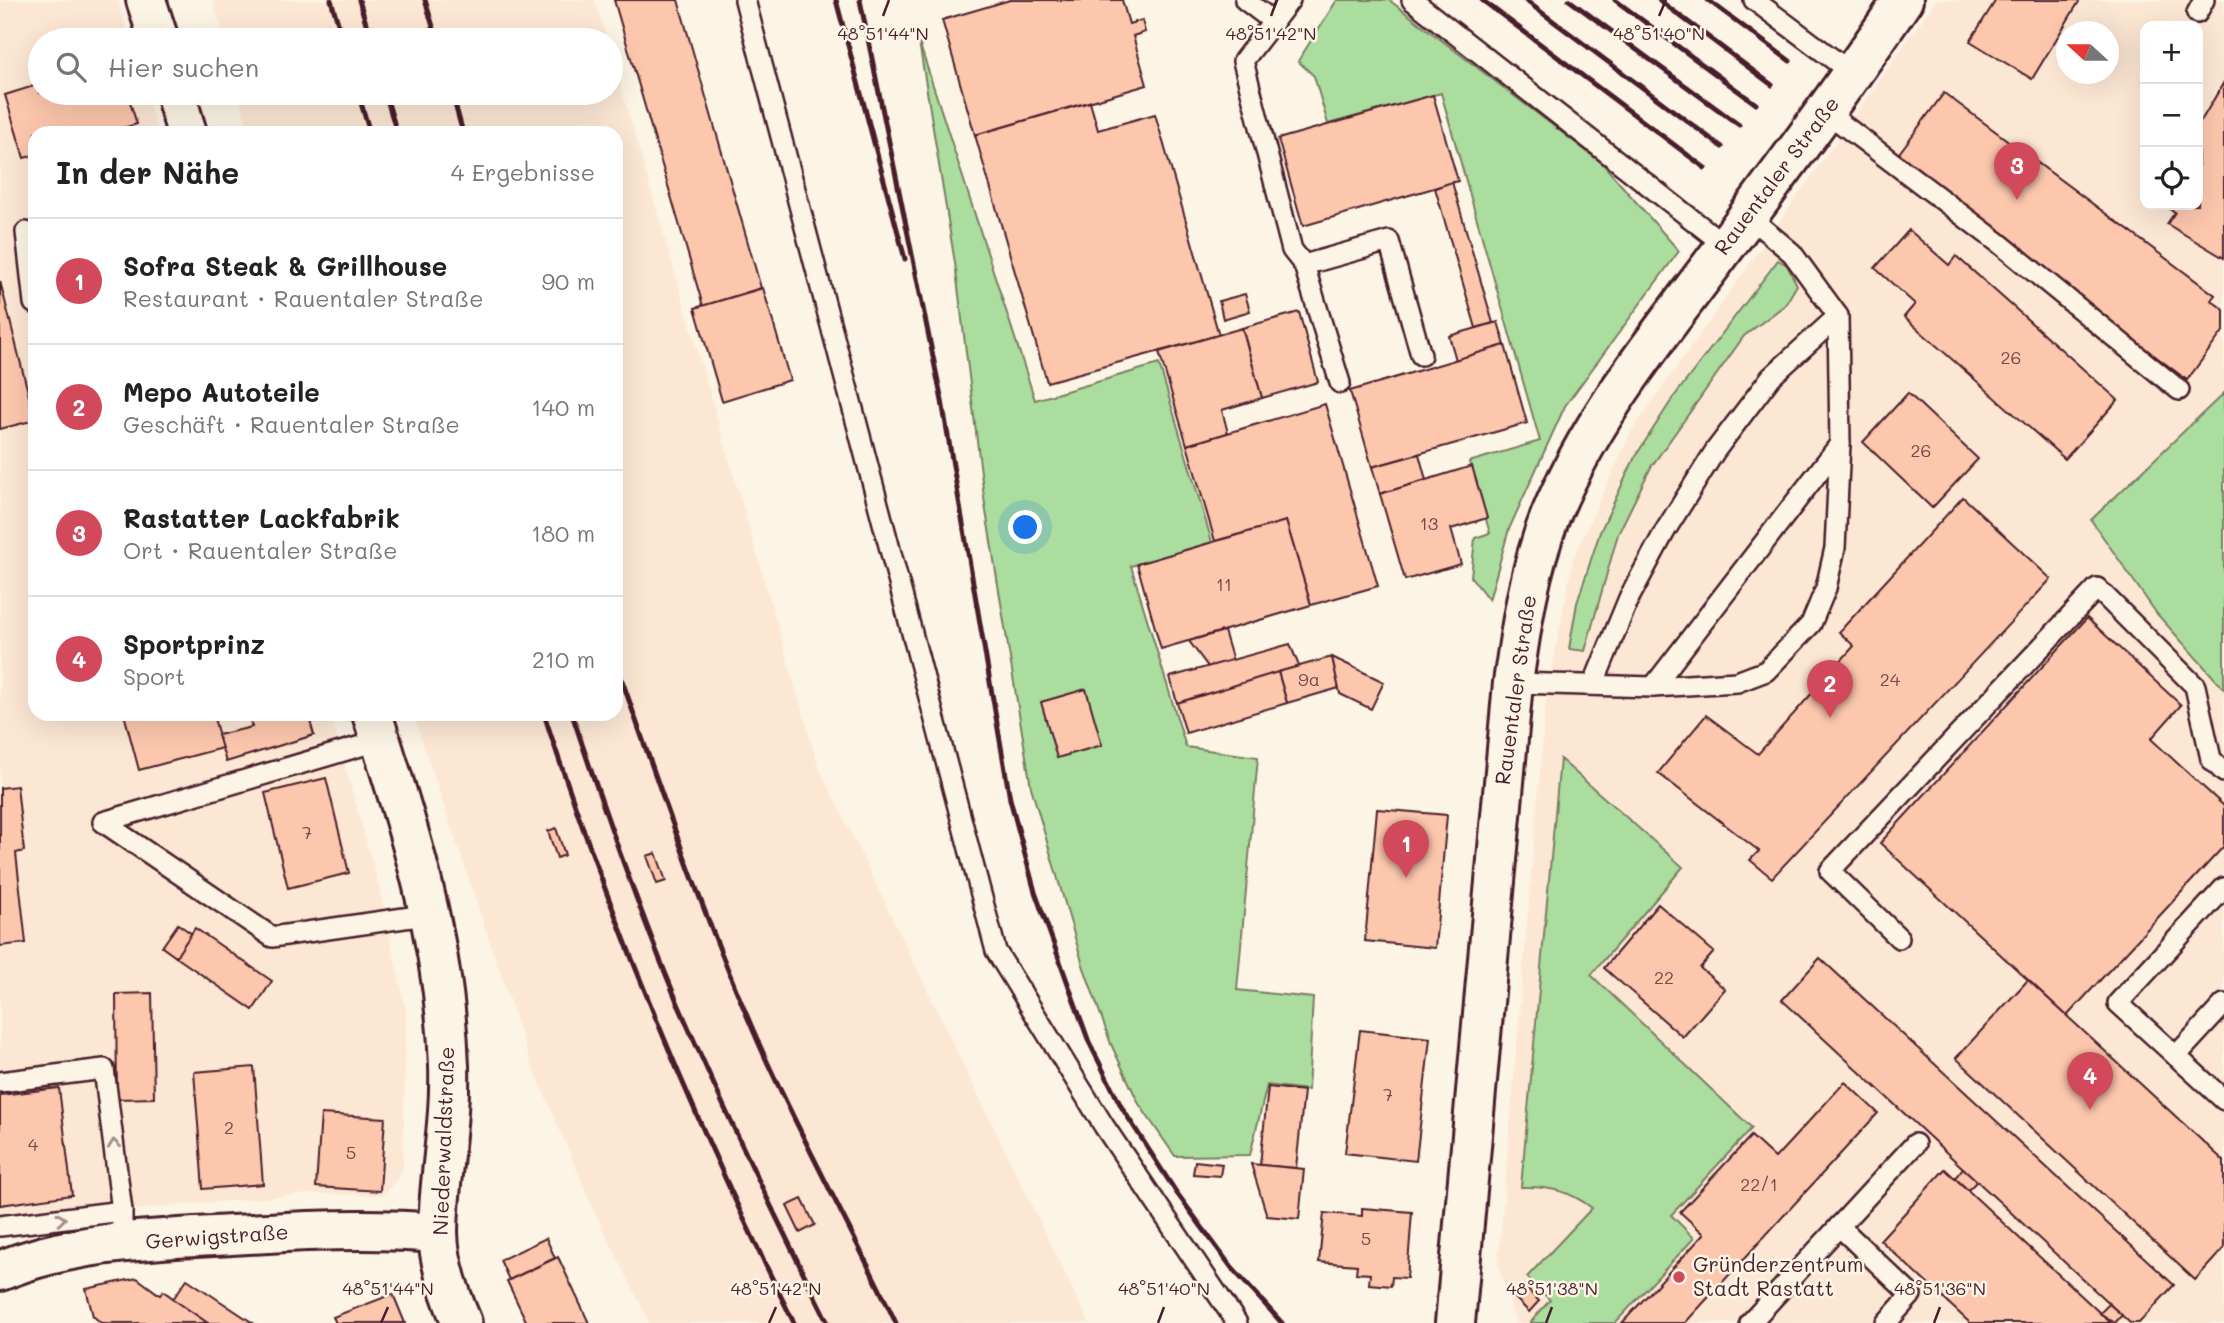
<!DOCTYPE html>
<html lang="de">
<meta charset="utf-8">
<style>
body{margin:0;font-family:Mali,sans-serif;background:#f2f2f2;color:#222}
.controls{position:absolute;right:21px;top:21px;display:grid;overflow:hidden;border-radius:14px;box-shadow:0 7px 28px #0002}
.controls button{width:63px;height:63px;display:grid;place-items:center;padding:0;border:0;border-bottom:2px solid #e0e0e0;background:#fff;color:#222;font:35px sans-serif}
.compass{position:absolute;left:2056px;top:21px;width:63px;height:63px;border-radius:50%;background:#fff;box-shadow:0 7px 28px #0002;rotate:291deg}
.you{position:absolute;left:1026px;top:528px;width:24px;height:24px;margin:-18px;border:5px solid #fff;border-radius:50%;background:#1a73e8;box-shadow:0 0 0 10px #1a73e833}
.badge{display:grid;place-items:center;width:46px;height:46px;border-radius:50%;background:#d1495b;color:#fff;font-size:23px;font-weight:700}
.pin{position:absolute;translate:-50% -58px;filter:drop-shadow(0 2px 4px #0008)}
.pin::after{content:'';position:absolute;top:37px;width:24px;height:21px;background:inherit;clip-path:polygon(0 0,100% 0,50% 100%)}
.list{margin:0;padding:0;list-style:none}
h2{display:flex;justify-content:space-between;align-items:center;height:91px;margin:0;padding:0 28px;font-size:30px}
h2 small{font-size:23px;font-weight:400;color:#767676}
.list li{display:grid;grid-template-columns:46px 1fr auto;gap:21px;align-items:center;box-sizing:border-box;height:126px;padding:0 28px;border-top:2px solid #e0e0e0}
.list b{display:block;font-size:26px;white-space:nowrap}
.list p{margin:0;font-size:23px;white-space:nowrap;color:#767676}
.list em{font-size:23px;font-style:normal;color:#767676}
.icon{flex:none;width:38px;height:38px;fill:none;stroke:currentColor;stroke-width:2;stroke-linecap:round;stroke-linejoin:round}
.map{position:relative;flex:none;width:2224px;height:1323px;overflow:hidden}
.search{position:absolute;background:#fff;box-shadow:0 7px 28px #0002;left:28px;top:28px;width:595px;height:77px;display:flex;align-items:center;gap:18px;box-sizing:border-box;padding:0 24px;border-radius:38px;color:#767676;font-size:26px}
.panel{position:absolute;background:#fff;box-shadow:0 7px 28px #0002;left:28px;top:126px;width:595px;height:595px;border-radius:21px}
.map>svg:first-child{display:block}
.built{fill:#fce7d4;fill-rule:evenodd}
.green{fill:#abdd9e;stroke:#7a7e64;stroke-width:2}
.building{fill:#fcc7ad;stroke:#4a1f2b;stroke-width:2}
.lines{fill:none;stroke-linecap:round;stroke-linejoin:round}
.lane-casing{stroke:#4a1f2b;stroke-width:24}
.street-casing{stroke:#4a1f2b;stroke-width:44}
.secondary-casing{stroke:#4a1f2b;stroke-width:44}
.lane{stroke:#fcf5e5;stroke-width:19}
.street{stroke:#fcf5e5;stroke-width:38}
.secondary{stroke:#fcf5e5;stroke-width:38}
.rail{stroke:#4a1f2b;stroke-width:5}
.oneway{stroke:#a38a88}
.ticks{fill:none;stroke:#4a1f2b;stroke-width:2.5}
.poi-dot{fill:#d1495b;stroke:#fcf5e5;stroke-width:2.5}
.labels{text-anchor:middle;stroke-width:5;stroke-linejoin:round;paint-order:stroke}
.number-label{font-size:18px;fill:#76494c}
.street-label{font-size:21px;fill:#4a1f2b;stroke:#fcf5e5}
.poi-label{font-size:21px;fill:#4a1f2b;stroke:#fcf5e5;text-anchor:start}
.ticks-label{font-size:18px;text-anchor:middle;fill:#4a1f2b;stroke:#fcf5e5;stroke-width:5;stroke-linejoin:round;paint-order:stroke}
</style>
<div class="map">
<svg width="2224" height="1323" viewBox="0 0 2224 1323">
<rect width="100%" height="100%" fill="#fcf5e5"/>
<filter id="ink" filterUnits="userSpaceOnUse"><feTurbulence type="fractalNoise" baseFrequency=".0143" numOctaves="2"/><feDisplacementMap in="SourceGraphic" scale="14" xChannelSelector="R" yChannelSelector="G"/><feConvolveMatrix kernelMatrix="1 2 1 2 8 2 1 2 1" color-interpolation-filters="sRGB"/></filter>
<g filter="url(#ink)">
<g class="built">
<path d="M 0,0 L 118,0 L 130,40 L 40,40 L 40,93 L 146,93 L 158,133 L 35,133 L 35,714 L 330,714 L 376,875 L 406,1010 L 403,1171 L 384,1195 L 311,1194 L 148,1208 L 0,1232 Z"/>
<path d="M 213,0 L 595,0 L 607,40 L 224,40 Z"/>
<path d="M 1936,0 L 2224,0 L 2224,1323 L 1516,1323 L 1498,1264 L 1546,699 L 1573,559 L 1632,430 ZM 2145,26 L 2198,26 L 2198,205 L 2145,205 ZM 2066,32 L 2108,32 L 2108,74 L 2066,74 Z"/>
<path d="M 611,53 L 818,765 L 1089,1323 L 650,1323 L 596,1215 L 529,1058 L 413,714 L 616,714 L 616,133 L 249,133 L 238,93 L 611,93 Z"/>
</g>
<g class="green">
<path d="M 1337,0 L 1389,0 L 1602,163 L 1679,251 L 1565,406 L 1509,529 L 1489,600 L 1471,577 L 1475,538 L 1490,533 L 1469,462 L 1540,441 L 1441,93 L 1328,124 L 1314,76 L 1298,61 Z"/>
<path d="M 919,42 L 1035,400 L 1159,364 L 1212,542 L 1131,566 L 1186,747 L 1258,757 L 1237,990 L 1313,998 L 1308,1090 L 1267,1085 L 1250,1155 L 1175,1156 L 1139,1104 L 1111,1044 L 1083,965 L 1031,787 L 985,505 L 955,263 Z"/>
<path d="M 1778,260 L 1787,265 L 1797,285 L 1785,305 L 1744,336 L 1651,467 L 1618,534 L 1585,651 L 1569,649 L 1577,603 L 1600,532 L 1635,457 L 1673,398 Z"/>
<path d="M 2224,393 L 2224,689 L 2157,614 L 2091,520 Z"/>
<path d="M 1560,759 L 1683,867 L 1591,975 L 1752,1128 L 1671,1215 L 1694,1238 L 1615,1323 L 1530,1323 L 1550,1300 L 1527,1277 L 1592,1208 C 1570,1191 1549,1186 1521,1187 Z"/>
</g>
<g class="building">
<path d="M 614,0 L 678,0 L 761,288 L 703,306 Z"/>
<path d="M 1010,0 L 1122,0 L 1129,24 L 1142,20 L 1145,32 L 1133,36 L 1147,85 L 975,135 L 942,20 Z"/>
<path d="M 1996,0 L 2080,0 L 2032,79 L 1970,41 Z"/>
<path d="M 2224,82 L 2224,258 L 2167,224 L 2175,212 L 2163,205 L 2198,205 L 2198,119 L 2201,121 Z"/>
<path d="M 40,84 L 40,93 L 127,93 L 137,124 L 106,133 L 35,133 L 35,155 L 24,158 L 5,95 Z"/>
<path d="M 1944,93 L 2215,295 L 2211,300 L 2224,310 L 2224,330 L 2187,380 L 1894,160 Z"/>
<path d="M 1433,95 L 1458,181 L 1303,226 L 1278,139 Z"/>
<path d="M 1090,102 L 1098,130 L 1155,114 L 1219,335 L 1047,382 L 975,135 Z"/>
<path d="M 1452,182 L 1493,323 L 1476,328 L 1435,188 Z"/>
<path d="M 1909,230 L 1949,265 L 1956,256 L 2118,400 L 2065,459 L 1904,317 L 1915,304 L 1875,268 Z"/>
<path d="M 0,281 L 35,420 L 0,429 Z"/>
<path d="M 763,288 L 790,380 L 722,401 L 695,308 Z"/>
<path d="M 1245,294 L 1250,311 L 1223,319 L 1219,301 Z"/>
<path d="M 1299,312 L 1318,382 L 1262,398 L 1242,328 Z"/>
<path d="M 1498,322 L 1505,345 L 1456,360 L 1449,336 Z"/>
<path d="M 1242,328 L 1262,398 L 1222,410 L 1228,433 L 1187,445 L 1159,352 Z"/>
<path d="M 1505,345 L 1527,423 L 1372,467 L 1350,391 Z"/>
<path d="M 1908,393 L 1978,459 L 1932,508 L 1863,442 Z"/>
<path d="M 1325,404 L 1378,586 L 1311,605 L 1286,521 L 1215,541 L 1187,445 Z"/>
<path d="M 1419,454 L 1426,480 L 1380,494 L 1372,467 Z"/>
<path d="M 1472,466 L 1487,518 L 1451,529 L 1461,564 L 1405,580 L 1380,494 Z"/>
<path d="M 1963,497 L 2051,579 L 1772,878 L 1750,860 L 1759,851 L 1658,773 L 1706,715 L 1758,754 L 1854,646 L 1839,632 Z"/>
<path d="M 1286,521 L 1311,605 L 1161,649 L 1137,564 Z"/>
<path d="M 2087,618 L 2181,705 L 2151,739 L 2224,806 L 2224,846 L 2067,1016 L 1880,843 Z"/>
<path d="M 1224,631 L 1233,661 L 1209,668 L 1189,641 Z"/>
<path d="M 1290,644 L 1299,666 L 1177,703 L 1170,677 Z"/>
<path d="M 1332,657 L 1339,688 L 1287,703 L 1278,672 Z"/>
<path d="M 1332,657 L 1384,682 L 1371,709 L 1340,694 Z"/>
<path d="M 1278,672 L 1287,703 L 1186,733 L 1177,703 Z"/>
<path d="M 1086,689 L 1102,745 L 1057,758 L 1041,702 Z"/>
<path d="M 124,714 L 213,714 L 222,748 L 139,770 Z"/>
<path d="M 248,714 L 308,714 L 314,735 L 226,762 L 218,735 L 252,727 Z"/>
<path d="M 326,778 L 349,873 L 288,888 L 265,793 Z"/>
<path d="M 17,786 L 24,851 L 16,853 L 26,943 L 0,946 L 0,788 Z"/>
<path d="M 1377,809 L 1447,815 L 1435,948 L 1365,941 Z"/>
<path d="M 556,828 L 565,855 L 557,858 L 548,831 Z"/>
<path d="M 656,853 L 666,881 L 657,884 L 647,856 Z"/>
<path d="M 1658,904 L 1714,952 L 1700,968 L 1725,989 L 1683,1037 L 1604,968 Z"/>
<path d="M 178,924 L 192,934 L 176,957 L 162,947 Z"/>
<path d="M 195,928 L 272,981 L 253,1010 L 176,957 Z"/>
<path d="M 1820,958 L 2174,1285 L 2139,1323 L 2130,1323 L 1782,1000 Z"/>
<path d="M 2028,980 L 2224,1161 L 2224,1248 L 2195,1280 L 1956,1058 Z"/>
<path d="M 152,993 L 154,1098 L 117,1099 L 116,994 Z"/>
<path d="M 1360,1030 L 1430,1038 L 1416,1161 L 1345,1153 Z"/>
<path d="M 254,1067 L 263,1184 L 203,1189 L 194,1072 Z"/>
<path d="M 1845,1082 L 1878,1113 L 1685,1323 L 1622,1323 L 1704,1234 L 1680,1212 L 1751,1136 L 1775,1158 Z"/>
<path d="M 1268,1087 L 1304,1091 L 1296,1168 L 1260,1165 Z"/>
<path d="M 59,1088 L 72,1195 L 0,1205 L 0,1095 Z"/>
<path d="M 321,1114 L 385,1118 L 380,1191 L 316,1187 Z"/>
<path d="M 1195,1161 L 1222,1164 L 1220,1176 L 1193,1174 Z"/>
<path d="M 1251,1164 L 1304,1169 L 1299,1219 L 1267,1216 Z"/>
<path d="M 1963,1168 L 1977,1181 L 1968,1190 L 1955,1178 Z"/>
<path d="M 1945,1169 L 2100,1313 L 2111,1323 L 1970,1323 L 1880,1240 Z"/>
<path d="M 802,1199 L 815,1225 L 800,1233 L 787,1206 Z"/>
<path d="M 1362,1208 L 1412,1212 L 1407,1278 L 1392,1277 L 1391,1286 L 1369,1284 L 1370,1274 L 1356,1273 L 1357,1265 L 1319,1262 L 1324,1213 L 1362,1216 Z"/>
<path d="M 546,1238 L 555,1258 L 509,1280 L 500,1260 Z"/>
<path d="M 558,1257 L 589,1323 L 527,1323 L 507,1281 Z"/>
<path d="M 137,1278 L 160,1295 L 163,1291 L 208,1323 L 101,1323 L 93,1316 L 86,1289 Z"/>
<path d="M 187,1279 L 253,1323 L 208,1323 L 173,1299 Z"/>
<path d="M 1524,1286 L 1539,1301 L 1529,1312 L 1514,1297 Z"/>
<path d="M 393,1294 L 405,1323 L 336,1323 L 333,1317 Z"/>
<path d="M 2109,1304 L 2122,1315 L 2115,1323 L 2100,1313 Z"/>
</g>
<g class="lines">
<defs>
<g id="lane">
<path d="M 745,0 L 996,951 L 1104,1126 L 1237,1323"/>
<path d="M 1245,0 L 1274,22"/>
<path d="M 1290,0 L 1243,61 L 1292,250 L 1304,265 L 1389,241 L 1421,355"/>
<path d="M 1412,0 L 1726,246"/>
<path d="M 1754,0 L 1853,74"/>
<path d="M 2197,13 L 2204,0"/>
<path d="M 1826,112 L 1999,243 L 2179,390"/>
<path d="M 26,232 L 34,303"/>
<path d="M 1304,265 L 1340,383"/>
<path d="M 1513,683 L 1653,687 L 1737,682 L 1766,671 L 1811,624 L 1826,588 L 1835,548 L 1840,444 L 1838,316 L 1792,253 L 1748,216"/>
<path d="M 1593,685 L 1629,598 L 1665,531 L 1715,451 L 1771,377 L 1838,316"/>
<path d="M 1653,687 L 1840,444"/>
<path d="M 381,740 L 103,822 L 272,937 L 432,914"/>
<path d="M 2224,888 L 2118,1003 L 2224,1100"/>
<path d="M 1899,938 L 1830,871 L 2097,588 L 2195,686 L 2211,759 L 2224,772"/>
<path d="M 2176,1056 L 2224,1004"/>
<path d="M 0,1082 L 104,1069 L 122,1211 L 122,1244"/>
<path d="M 0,1226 L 122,1211"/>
<path d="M 1839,1226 L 1911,1295 L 1886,1323"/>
<path d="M 1750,1323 L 1915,1144"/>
</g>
<g id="street">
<path d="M 146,0 L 159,40"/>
<path d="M 175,93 L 187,133"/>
<path d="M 372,714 C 410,830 445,943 449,1066 C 451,1121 439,1176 438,1231 C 438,1261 450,1295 462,1323"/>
<path d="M 0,1271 C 71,1241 155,1239 231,1235 C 300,1231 369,1227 438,1233"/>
</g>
<path id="secondary" d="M 1455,1323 L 1513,683 C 1521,627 1529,570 1550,517 C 1589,422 1652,344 1713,263 C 1778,176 1842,90 1903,0"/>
</defs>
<use href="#lane" class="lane-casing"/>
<use href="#street" class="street-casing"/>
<use href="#secondary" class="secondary-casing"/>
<use href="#lane" class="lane"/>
<use href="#street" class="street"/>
<use href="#secondary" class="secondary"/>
<g class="rail">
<path d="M 331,0 L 343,40"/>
<path d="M 359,0 L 371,40"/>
<path d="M 425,0 L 437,40"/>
<path d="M 836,0 L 905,259"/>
<path d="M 860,0 L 942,401 L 1010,799 L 1035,892 L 1089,1042 L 1122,1108 L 1176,1192 L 1232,1268 L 1282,1323"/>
<path d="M 1482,0 L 1705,168"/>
<path d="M 1525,0 L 1722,147"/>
<path d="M 1569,0 L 1739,125"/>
<path d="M 1615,0 L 1756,104"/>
<path d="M 1659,0 L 1772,85"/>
<path d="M 1708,0 L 1790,61"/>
<path d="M 358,93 L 370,133"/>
<path d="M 385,93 L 397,133"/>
<path d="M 452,93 L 463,133"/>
<path d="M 616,663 C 661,792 705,921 760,1046 C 802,1140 852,1230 896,1323"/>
<path d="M 544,714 C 612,923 696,1126 794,1323"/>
<path d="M 572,714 C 604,810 637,906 676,999 C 723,1109 775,1216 828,1323"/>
</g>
</g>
<defs><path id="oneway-chevron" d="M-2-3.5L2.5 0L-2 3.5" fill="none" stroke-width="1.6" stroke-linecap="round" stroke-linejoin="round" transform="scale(1.75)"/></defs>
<g class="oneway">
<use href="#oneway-chevron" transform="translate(114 1144) rotate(-97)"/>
<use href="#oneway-chevron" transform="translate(61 1219) rotate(-7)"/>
</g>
</g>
<path class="ticks" d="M 883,16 L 889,0M 1271,16 L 1277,0M 1659,16 L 1666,0M 381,1323 L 388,1307M 769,1323 L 776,1307M 1158,1323 L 1164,1307M 1546,1323 L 1552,1307M 1934,1323 L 1940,1307"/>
<circle class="poi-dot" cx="1679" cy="1277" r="7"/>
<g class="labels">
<g class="number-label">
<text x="2011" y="364">26</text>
<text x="1921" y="457">26</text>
<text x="1429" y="530">13</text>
<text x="1224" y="591">11</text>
<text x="1309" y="686">9a</text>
<text x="1890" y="686">24</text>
<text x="307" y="839">7</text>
<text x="1664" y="984">22</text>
<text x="1388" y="1101">7</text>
<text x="229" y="1134">2</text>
<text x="33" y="1151">4</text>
<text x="351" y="1159">5</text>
<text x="1759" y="1191">22/1</text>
<text x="1366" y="1245">5</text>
</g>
<g class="street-label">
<text transform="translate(1777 176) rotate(-53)" y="7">Rauentaler Straße</text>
<text transform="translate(1516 690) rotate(-82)" y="7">Rauentaler Straße</text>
<text transform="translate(444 1141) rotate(-88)" y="7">Niederwaldstraße</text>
<text transform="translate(217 1237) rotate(-4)" y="7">Gerwigstraße</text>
</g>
<g class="poi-label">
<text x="1693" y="1272">Gründerzentrum<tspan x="1693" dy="24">Stadt Rastatt</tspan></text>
</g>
</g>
<g class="ticks-label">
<text x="883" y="40">48°51'44"N</text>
<text x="1271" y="40">48°51'42"N</text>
<text x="1659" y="40">48°51'40"N</text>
<text x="388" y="1295">48°51'44"N</text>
<text x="776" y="1295">48°51'42"N</text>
<text x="1164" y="1295">48°51'40"N</text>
<text x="1552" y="1295">48°51'38"N</text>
<text x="1940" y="1295">48°51'36"N</text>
</g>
</svg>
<div class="controls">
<button>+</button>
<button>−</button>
<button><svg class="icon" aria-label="locate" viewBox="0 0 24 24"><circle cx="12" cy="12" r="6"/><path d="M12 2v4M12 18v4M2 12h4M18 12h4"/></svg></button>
</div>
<svg class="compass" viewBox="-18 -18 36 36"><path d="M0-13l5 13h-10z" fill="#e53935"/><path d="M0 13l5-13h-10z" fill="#767676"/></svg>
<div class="you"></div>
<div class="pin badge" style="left:1406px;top:878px">1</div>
<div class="pin badge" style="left:1830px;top:718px">2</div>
<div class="pin badge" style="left:2017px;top:200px">3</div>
<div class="pin badge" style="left:2090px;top:1110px">4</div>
<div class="search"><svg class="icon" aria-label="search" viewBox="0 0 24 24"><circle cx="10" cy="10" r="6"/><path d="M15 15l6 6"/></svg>Hier suchen</div>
<section class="panel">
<h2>In der Nähe<small>4 Ergebnisse</small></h2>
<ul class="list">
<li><span class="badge">1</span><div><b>Sofra Steak &amp; Grillhouse</b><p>Restaurant · Rauentaler Straße</p></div><em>90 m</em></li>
<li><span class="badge">2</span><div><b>Mepo Autoteile</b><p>Geschäft · Rauentaler Straße</p></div><em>140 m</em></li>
<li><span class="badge">3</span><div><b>Rastatter Lackfabrik</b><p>Ort · Rauentaler Straße</p></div><em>180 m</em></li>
<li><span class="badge">4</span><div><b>Sportprinz</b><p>Sport</p></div><em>210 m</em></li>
</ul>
</section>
</div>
